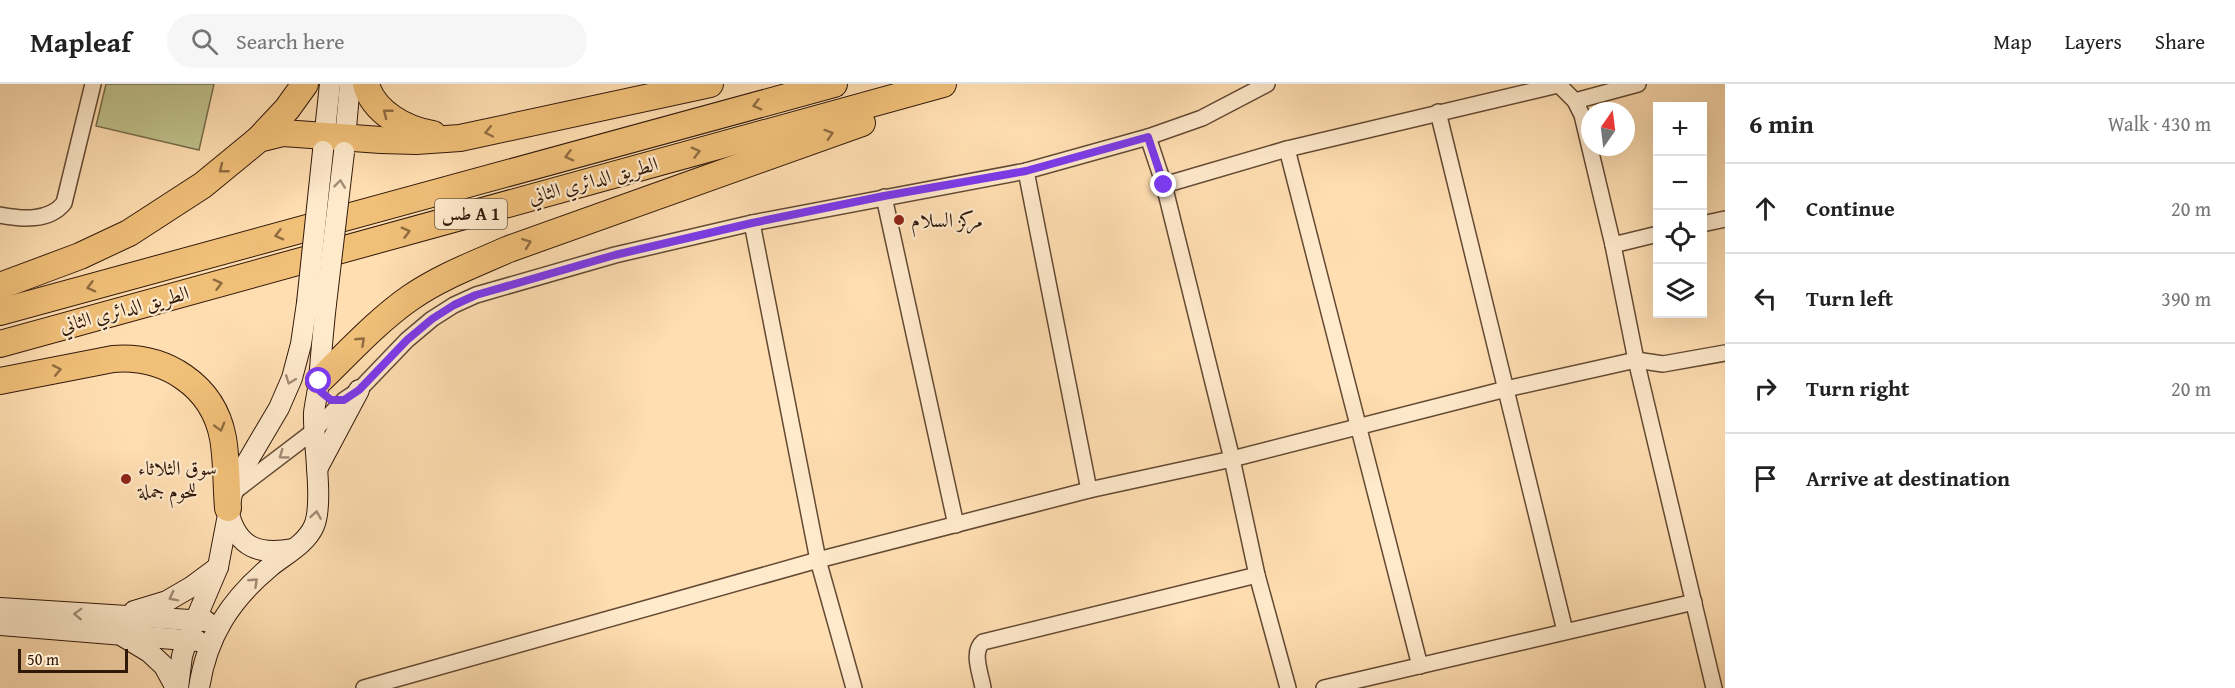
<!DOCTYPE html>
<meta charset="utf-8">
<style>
body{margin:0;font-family:"Gentium Book Plus",Amiri,serif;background:#f6f6f6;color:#222}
.controls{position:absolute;right:18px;top:18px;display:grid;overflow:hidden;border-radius:0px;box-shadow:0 6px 24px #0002}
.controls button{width:54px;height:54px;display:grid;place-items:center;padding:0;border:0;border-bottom:2px solid #e0e0e0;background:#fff;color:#222;font:30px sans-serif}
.compass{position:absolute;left:1581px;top:18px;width:54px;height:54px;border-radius:50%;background:#fff;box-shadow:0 6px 24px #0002;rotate:14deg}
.scale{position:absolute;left:18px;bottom:15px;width:110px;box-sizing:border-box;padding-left:6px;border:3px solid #31190a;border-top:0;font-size:16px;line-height:21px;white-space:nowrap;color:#31190a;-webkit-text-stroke:4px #ffeacc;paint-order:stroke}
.stop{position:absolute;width:18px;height:18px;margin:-14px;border:4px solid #7c3aed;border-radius:50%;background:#fff}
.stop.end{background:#7c3aed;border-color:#fff;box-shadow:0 2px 6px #0008}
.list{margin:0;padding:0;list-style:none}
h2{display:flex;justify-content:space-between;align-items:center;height:78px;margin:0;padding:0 24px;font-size:26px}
h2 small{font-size:20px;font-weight:400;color:#767676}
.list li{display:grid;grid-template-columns:39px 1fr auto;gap:18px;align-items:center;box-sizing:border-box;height:90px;padding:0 24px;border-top:2px solid #e0e0e0}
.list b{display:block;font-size:22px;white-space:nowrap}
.list em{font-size:20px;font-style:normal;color:#767676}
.icon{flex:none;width:33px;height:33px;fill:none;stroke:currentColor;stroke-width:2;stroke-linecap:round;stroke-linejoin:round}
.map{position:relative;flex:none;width:1725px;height:604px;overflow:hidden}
header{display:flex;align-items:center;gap:36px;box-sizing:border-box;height:84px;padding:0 30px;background:#fff;border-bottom:2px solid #e0e0e0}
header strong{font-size:28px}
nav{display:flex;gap:33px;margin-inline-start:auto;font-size:21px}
.search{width:420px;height:54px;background:#f6f6f6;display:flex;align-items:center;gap:15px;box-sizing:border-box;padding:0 21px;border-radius:33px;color:#767676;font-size:22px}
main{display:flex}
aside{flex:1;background:#fff}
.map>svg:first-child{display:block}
.green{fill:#bfc18c;stroke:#786d4b;stroke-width:1.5}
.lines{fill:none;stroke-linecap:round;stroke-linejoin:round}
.street-casing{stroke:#644a34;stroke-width:18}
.secondary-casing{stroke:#31190a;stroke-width:22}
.highway-casing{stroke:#31190a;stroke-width:28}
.street{stroke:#ffeacc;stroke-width:15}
.secondary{stroke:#ffeacc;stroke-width:20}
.highway{stroke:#f0bf78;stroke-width:26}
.secondary-bridge-casing{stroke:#31190a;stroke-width:22;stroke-linecap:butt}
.secondary-bridge{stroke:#ffeacc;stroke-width:20}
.oneway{stroke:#906c41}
.oneway2{stroke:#a28c75}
.route{stroke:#7c3aed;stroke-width:8}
.poi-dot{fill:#8f2418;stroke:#ffeacc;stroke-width:2}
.labels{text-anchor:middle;stroke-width:4.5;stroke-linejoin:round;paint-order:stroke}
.shield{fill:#ffeacc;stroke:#6f5844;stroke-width:1.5}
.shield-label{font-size:18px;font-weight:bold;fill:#31190a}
.street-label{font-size:20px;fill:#31190a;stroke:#ffeacc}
.poi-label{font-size:20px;fill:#31190a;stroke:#ffeacc;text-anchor:start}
</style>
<header>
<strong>Mapleaf</strong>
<div class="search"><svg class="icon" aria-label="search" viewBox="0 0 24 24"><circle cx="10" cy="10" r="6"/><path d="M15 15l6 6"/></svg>Search here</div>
<nav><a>Map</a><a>Layers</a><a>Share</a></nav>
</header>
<main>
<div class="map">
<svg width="1725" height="604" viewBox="0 0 1725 604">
<rect width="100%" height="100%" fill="#ffdeb1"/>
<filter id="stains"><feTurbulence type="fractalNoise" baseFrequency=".00333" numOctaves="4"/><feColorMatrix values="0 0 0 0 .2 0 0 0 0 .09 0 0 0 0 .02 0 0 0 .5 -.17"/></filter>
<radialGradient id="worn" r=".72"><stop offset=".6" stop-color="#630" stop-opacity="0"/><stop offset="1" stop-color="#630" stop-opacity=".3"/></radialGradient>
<path class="green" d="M 106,0 L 214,0 L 199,66 L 96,42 Z"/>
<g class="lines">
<defs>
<g id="street">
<path d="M 1558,0 L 1575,17 L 1582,31 L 1613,161 L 1636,276 L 1714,604"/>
<path d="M 1575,17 L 1638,0"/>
<path d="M 1438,28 L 1565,547"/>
<path d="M 1148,53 L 1164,101 L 1232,375 L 1257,491 L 1288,604"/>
<path d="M 1287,65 L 1420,582"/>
<path d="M 1026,87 L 1089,406"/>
<path d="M 1164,101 L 1287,65 L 1558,1"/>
<path d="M 884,113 L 956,441"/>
<path d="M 0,131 C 21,135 49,138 64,119 L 93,0"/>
<path d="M 752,139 L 818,476 L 854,604"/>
<path d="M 1702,140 L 1725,135"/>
<path d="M 1613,161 L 1658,150"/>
<path d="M 235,407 L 315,346 L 344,316 L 359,306 L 407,256 L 432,235 L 454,221 L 476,211 L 615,171 L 752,139 L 1026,87 L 1148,53 L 1202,34 L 1267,0"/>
<path d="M 364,604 L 818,476 L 1089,406 L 1232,375 L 1506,305 L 1636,276 L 1663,280 L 1725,269"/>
<path d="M 983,604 C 981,590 971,568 983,558 L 1257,491"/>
<path d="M 1324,604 L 1694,518"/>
</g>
<g id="secondary">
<path d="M 344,65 L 350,0"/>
<path d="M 323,66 L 330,0"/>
<path d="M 317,385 L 359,306"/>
<path d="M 229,430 C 238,464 259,471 293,465"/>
<path d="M 0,524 L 206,537"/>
<path d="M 134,527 L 167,517 L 191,503 L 218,483"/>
<path d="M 0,541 L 198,557"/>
<path d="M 124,553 L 149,568 L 164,582 L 176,604"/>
<path d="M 178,604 L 182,572 L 187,556 L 218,483 L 232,410 L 243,385 L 279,324 L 292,294 L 301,260 L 307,219"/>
<path d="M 199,604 C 207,552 230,516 271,482 C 286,470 306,460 314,442 C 324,419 313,358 314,329 C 315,319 318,308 319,297 C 321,272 323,246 326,220"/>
</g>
<g id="highway">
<path d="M 366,0 C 373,28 406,46 433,50"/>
<path d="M 259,55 L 287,25 L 305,0"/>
<path d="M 0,202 L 80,172 L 129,149 L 203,101 L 259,55 L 283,49 L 381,56 L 416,57 L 460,54 L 710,0"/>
<path d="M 0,228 L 834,0"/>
<path d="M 0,260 L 943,0"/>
<path d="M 0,297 L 113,275 C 165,271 213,301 223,354 C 227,377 226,401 228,424"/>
<path d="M 319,297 C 348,269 377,237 410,214 C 440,193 475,180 509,165 L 862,39"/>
</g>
</defs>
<use href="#street" class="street-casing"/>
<use href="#secondary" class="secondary-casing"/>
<use href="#highway" class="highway-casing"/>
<use href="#street" class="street"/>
<use href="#secondary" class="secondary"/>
<use href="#highway" class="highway"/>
<defs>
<g id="secondary-bridge">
<path d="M 307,219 L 323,67"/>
<path d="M 326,220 L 344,68"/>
</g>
</defs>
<use href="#secondary-bridge" class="secondary-bridge-casing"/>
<use href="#secondary-bridge" class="secondary-bridge"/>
</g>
<defs><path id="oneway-chevron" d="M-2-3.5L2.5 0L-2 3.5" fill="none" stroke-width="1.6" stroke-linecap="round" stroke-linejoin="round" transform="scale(1.5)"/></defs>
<g class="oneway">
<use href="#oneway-chevron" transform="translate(757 21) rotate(165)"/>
<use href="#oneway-chevron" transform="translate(387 29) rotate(-142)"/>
<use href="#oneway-chevron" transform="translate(489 48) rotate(168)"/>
<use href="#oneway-chevron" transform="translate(829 50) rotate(-18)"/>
<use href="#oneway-chevron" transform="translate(696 68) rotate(-15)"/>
<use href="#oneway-chevron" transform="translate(569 72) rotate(165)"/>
<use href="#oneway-chevron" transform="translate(223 85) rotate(141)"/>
<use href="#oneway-chevron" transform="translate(406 148) rotate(-15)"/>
<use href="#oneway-chevron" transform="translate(279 151) rotate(165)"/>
<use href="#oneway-chevron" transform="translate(527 159) rotate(-20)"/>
<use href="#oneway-chevron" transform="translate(218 200) rotate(-15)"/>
<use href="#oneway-chevron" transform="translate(91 203) rotate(165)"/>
<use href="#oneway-chevron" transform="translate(361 257) rotate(-43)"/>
<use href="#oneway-chevron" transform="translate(57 286) rotate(-11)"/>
<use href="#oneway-chevron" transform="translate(220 343) rotate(74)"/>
</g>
<g class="oneway2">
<use href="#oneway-chevron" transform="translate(340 100) rotate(-83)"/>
<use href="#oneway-chevron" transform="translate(290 296) rotate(111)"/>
<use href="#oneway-chevron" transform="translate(283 371) rotate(144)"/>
<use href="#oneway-chevron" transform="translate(316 431) rotate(-81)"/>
<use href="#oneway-chevron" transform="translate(254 498) rotate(-43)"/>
<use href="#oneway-chevron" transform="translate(173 513) rotate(153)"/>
<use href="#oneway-chevron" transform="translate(78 530) rotate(-178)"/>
</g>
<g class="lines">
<path class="route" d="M 319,297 L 318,302 L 321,308 L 331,316 L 344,316 L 359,306 L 407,256 L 432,235 L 454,221 L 476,211 L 615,171 L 752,139 L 884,112 L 1026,87 L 1148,53 L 1164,101"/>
</g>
<g class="poi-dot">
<circle cx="899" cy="136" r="6"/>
<circle cx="126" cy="395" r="6"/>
</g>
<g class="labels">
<rect class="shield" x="435" y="115" width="72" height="30" rx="4.5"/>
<g class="shield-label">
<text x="471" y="136">طس A 1</text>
</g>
<g class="street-label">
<text transform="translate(593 96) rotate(-15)" y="7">الطريق الدائري الثاني</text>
<text transform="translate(124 225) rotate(-15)" y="7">الطريق الدائري الثاني</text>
</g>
<g class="poi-label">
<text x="911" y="143">مركز السلام</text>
<text x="138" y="391">سوق الثلاثاء<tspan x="138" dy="23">للحوم جملة</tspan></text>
</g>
</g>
<rect width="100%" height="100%" filter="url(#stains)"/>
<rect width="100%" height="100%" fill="url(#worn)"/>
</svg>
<div class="controls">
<button>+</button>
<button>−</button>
<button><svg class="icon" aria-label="locate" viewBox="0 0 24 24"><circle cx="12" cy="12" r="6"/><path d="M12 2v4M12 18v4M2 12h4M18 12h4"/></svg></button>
<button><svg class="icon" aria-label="layers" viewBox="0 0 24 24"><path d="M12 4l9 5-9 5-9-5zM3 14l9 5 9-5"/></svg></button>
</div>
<svg class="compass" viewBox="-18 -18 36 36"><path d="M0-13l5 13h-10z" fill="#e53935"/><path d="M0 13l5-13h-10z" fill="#767676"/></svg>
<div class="scale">50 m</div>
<div class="stop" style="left:319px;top:297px"></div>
<div class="stop end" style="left:1164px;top:101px"></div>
</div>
<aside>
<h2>6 min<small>Walk · 430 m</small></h2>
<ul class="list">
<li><svg class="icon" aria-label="ahead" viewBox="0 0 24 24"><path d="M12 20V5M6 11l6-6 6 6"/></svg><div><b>Continue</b></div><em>20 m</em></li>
<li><svg class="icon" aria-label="left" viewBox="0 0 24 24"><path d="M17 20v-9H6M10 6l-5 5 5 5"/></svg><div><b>Turn left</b></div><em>390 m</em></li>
<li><svg class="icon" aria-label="right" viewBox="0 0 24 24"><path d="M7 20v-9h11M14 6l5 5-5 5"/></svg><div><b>Turn right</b></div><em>20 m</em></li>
<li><svg class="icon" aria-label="arrive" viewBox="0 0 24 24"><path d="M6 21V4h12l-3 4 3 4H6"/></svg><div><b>Arrive at destination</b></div></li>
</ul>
</aside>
</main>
